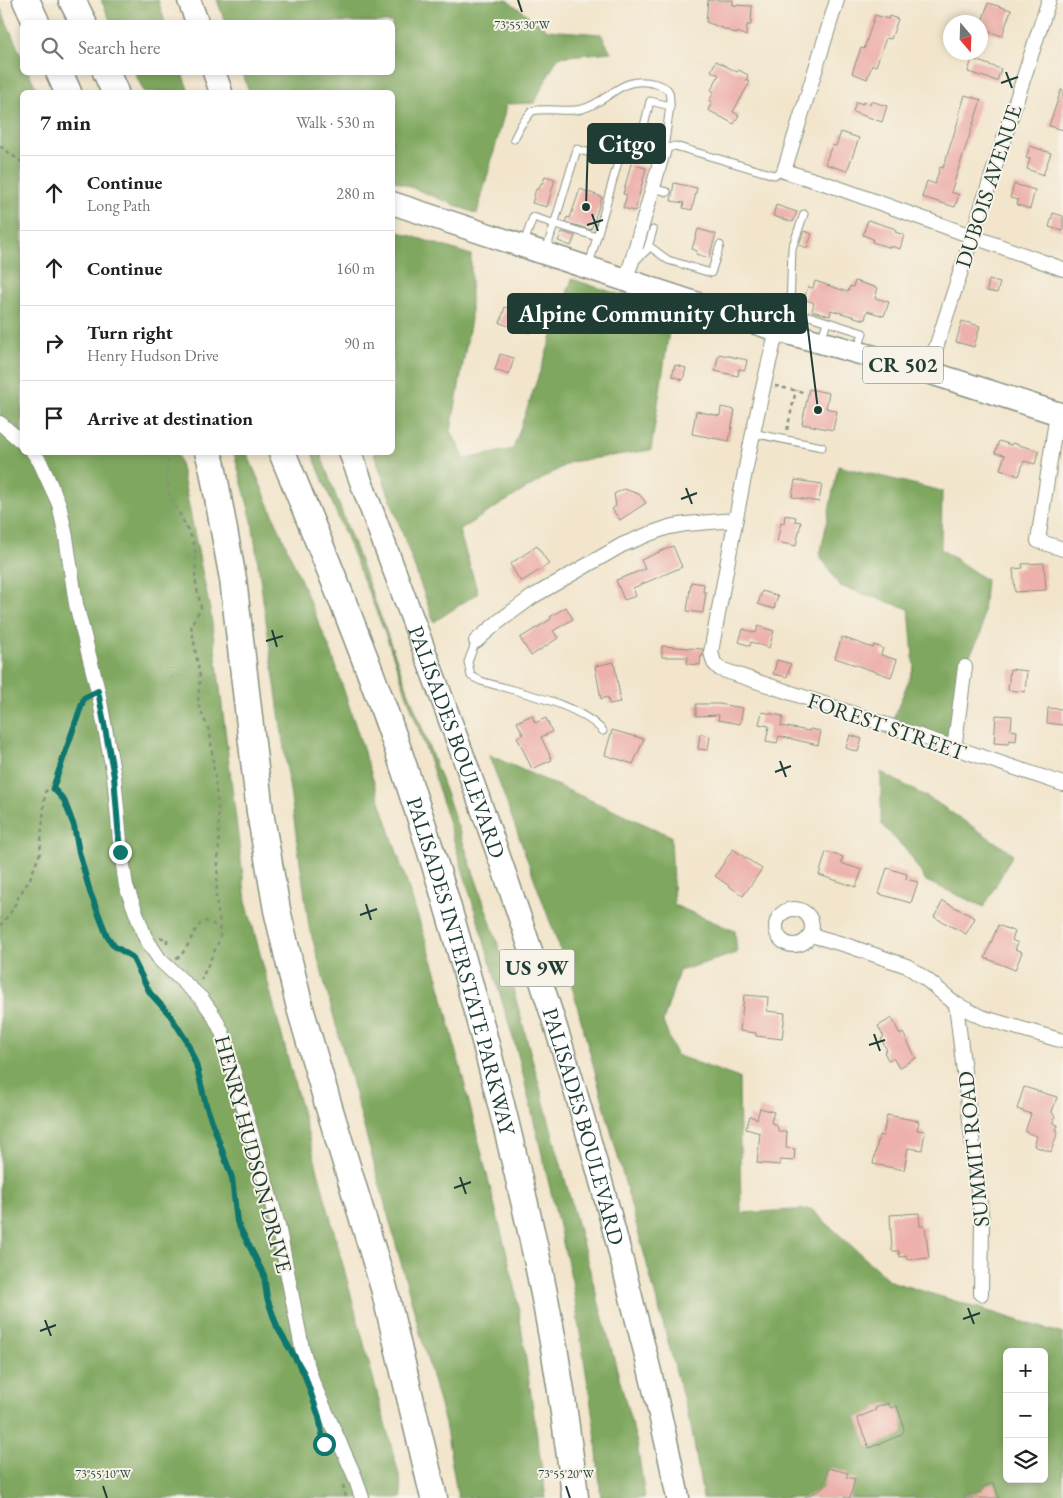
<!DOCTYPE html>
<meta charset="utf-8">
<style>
body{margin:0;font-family:"EB Garamond",serif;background:#f6f6f6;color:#202124}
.controls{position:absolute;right:15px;bottom:15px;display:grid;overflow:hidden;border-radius:8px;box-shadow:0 2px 8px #0003}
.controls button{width:45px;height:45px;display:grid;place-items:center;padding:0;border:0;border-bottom:1px solid #e0e0e0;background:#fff;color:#202124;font:25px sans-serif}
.compass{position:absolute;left:943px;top:15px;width:45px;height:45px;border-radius:50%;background:#fff;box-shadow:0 2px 8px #0003;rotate:161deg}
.stop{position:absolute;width:15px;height:15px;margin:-11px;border:4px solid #0f766e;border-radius:50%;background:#fff}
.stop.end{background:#0f766e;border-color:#fff;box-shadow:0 1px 5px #0008}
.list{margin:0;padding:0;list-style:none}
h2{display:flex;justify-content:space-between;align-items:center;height:65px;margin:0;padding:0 20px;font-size:21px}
h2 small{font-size:16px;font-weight:400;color:#757577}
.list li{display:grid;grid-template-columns:32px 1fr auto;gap:15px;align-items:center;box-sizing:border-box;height:75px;padding:0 20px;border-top:1px solid #e0e0e0}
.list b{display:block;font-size:19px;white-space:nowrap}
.list p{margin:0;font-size:16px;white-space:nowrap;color:#757577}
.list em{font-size:16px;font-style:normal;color:#757577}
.icon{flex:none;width:28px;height:28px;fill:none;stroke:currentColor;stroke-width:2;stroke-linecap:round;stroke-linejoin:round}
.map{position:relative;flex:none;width:1063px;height:1498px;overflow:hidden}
.search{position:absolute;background:#fff;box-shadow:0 2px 8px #0003;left:20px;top:20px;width:375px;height:55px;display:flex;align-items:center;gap:12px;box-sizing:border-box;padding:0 18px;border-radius:8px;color:#757577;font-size:19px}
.panel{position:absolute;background:#fff;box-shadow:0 2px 8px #0003;left:20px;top:90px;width:375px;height:365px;border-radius:8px}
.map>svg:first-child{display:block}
.forest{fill:#7fa75f;stroke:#4f724a;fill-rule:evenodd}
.building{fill:#edb0ab}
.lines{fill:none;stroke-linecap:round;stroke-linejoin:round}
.lane-casing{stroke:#889180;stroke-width:9}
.street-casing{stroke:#889180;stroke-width:16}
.primary-casing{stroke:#889180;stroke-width:25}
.highway-casing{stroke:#889180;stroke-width:29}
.path{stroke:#889180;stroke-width:2.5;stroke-dasharray:4 4;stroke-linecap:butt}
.lane{stroke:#fff;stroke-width:7}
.street{stroke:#fff;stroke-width:14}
.primary{stroke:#fff;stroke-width:22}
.highway{stroke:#fff;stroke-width:26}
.route{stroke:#0f766e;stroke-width:6}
.ticks{fill:none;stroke:#1f3d34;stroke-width:2}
.labels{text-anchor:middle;stroke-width:4;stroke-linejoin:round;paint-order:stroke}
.shield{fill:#f7f3e8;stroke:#60746a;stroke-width:1}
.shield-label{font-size:21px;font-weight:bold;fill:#1f3d34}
.street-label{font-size:22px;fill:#1f3d34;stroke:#f7f3e8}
.ticks-label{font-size:12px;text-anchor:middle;fill:#1f3d34;stroke:#f7f3e8;stroke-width:4;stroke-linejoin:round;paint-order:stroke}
.leader{fill:none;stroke:#1f3d34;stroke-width:2}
.callout-dot{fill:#1f3d34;stroke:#f7f3e8;stroke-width:2}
.callout{fill:#1f3d34;stroke:#1f3d34;stroke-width:2}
.callout-label{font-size:24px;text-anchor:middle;font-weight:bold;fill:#fff}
</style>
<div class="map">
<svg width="1063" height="1498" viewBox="0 0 1063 1498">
<rect width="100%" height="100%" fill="#f7f3e8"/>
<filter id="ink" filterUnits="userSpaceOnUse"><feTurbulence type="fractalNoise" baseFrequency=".02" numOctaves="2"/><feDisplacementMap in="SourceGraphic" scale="10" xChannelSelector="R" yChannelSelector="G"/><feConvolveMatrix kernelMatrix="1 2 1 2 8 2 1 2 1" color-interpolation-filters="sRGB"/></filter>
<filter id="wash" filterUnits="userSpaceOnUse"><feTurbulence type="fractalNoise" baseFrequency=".0096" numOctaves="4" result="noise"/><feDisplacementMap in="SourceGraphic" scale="20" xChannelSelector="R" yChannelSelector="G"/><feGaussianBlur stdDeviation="1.12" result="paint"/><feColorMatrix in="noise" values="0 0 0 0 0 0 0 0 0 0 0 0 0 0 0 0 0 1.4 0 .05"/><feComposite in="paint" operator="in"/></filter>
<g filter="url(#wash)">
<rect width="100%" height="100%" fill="#f2e5cc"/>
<g class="forest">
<path d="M 101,0 L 158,0 L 165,22 L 111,22 Z"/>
<path d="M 217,0 L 402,0 L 407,2 L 414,0 L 507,0 L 548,30 L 601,34 L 611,52 L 558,57 L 534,103 L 507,104 L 477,214 L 393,180 L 392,92 L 249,92 L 242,73 L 392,72 L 392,22 L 225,22 Z"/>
<path d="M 0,7 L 22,58 L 22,72 L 29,73 L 38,92 L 22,92 L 22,452 L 177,453 L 180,462 L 211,615 L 246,901 L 400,1479 L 402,1498 L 0,1498 Z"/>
<path d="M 135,73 L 182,73 L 189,92 L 144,92 Z"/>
<path d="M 393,230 L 471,255 L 471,319 L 451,431 L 465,459 L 513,449 L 572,279 L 672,312 L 651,450 L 570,462 L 459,530 L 478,593 L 434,622 L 374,453 L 392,452 Z"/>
<path d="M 234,453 L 247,453 L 332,654 L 438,978 L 516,1291 L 546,1498 L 458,1498 L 445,1424 L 309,926 L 252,521 Z"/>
<path d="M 312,453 L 320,453 L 449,801 L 512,985 L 637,1443 L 645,1498 L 601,1498 L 595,1431 L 572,1281 L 519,1058 L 431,764 L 385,633 Z"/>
<path d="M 838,466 L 942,491 L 941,549 L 986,580 L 981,634 L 962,670 L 952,739 L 892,722 L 914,667 L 909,609 L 840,586 L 820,556 Z"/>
<path d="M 489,755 L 671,836 L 674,905 L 735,931 L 737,953 L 679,971 L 663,1022 L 676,1055 L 739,1078 L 741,1213 L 811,1209 L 890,1281 L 1063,1334 L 1063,1498 L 703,1498 L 692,1431 L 567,968 ZM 1007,1352 L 1044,1352 L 1044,1479 L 1007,1479 Z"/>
<path d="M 881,772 L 936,802 L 1013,854 L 984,907 L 926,881 L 908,852 L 881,824 Z"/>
</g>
<g id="blocks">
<g class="building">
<path d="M 708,0 L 733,0 L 733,5 L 752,6 L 751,25 L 747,25 L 746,36 L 738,32 L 737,34 L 706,22 Z"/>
<path d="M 988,3 L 1011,10 L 1002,36 L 980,29 Z"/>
<path d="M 875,15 L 888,19 L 889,16 L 898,19 L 891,39 L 886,38 L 876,66 L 872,65 L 867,79 L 852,73 L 861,48 L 864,49 Z"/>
<path d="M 972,59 L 1001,69 L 997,81 L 968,72 Z"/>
<path d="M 716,61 L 737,72 L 739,70 L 748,75 L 746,80 L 750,82 L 733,112 L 739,115 L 734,124 L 708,110 L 712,102 L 709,101 L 714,92 L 711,90 L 719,75 L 711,71 Z"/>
<path d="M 1061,90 L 1063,90 L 1063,130 L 1049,126 Z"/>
<path d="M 965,95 L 981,100 L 951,192 L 959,195 L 955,207 L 922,197 L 927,181 L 935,184 L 940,167 L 943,168 L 960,115 L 959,115 Z"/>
<path d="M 871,101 L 887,106 L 882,122 L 853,112 L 856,102 L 863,104 L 863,102 L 870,104 Z"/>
<path d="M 841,132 L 859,138 L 847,171 L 825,164 L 832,145 L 836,146 Z"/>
<path d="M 1030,146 L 1051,153 L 1043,175 L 1027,169 L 1030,159 L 1026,158 Z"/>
<path d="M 631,164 L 646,168 L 635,211 L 623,208 L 627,195 L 623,194 Z"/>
<path d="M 545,176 L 555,179 L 547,207 L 532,203 L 536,189 L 539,189 L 541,183 L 543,183 Z"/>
<path d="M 674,183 L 697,188 L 692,210 L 683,208 L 684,203 L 671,201 Z"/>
<path d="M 1014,184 L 1035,190 L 1030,209 L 1017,205 L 1018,200 L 1010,198 Z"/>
<path d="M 580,189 L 602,197 L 591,230 L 565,222 L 567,217 L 570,218 Z"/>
<path d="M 776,205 L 797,212 L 793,222 L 773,216 Z"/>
<path d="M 1053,213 L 1063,216 L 1063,231 L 1049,227 Z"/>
<path d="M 868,220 L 893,228 L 896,230 L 895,232 L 904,235 L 900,249 L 891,246 L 891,248 L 872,242 L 873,239 L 863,235 Z"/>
<path d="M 698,229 L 716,234 L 709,258 L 696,254 L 697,251 L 692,249 Z"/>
<path d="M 804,231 L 812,234 L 807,248 L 799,245 Z"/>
<path d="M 562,232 L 575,236 L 571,246 L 558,241 Z"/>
<path d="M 989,280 L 1000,283 L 997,293 L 987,291 Z"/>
<path d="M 815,281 L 848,292 L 850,286 L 853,287 L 855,281 L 878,288 L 875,298 L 889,302 L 884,316 L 867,311 L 865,320 L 831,310 L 830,316 L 812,311 L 814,303 L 804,299 L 808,287 L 813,288 Z"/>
<path d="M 505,307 L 534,317 L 530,333 L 500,323 Z"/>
<path d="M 962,321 L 980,326 L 974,347 L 956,342 Z"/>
<path d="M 500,354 L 514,358 L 509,375 L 495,370 Z"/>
<path d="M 719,354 L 747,360 L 745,370 L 739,369 L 738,376 L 715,371 Z"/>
<path d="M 675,365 L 686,368 L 683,380 L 672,376 Z"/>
<path d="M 809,389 L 829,393 L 826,408 L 837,411 L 833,430 L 802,424 Z"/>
<path d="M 721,407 L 735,410 L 729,441 L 692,434 L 696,411 L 720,416 Z"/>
<path d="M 999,441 L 1011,445 L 1012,443 L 1039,451 L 1035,464 L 1024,461 L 1019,476 L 1000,469 L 1005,455 L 995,453 Z"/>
<path d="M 795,480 L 822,484 L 819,502 L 792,497 Z"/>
<path d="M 624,489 L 639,494 L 646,503 L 620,520 L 612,509 L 616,506 L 614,494 Z"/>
<path d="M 785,515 L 796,517 L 795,521 L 801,522 L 796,546 L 777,542 L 781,522 L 784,523 Z"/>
<path d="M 537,546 L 549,564 L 521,582 L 510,564 Z"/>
<path d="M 673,546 L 682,567 L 633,588 L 636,596 L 624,600 L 616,580 L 645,569 L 641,560 Z"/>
<path d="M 1044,563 L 1046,590 L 1015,592 L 1013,569 L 1023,568 L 1022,564 Z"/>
<path d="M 691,582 L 704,584 L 703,592 L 706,592 L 703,613 L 687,611 Z"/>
<path d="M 762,591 L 778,596 L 774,609 L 758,604 Z"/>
<path d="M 566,607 L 573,619 L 553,631 L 558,638 L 531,656 L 520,638 L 551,619 L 550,617 Z"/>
<path d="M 758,626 L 774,631 L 769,648 L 751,642 L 750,646 L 739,642 L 743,629 L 756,633 Z"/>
<path d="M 842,637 L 873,648 L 874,645 L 883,648 L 881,655 L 897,660 L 891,677 L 835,658 Z"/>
<path d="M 662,646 L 703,649 L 703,656 L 701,656 L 700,665 L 687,664 L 688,657 L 662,657 Z"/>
<path d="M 777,660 L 791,664 L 787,677 L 773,674 Z"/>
<path d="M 614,662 L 620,696 L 618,696 L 620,702 L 609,704 L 608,697 L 601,699 L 595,666 Z"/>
<path d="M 1010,669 L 1027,671 L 1025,692 L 1008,690 Z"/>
<path d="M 696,704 L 719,704 L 743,708 L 740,724 L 718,720 L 719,715 L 696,716 Z"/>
<path d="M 1048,708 L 1063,709 L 1063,725 L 1047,723 Z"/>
<path d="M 762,712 L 783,716 L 781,726 L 809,731 L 810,729 L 821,731 L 818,745 L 779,736 L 777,743 L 766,741 L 769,726 L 759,724 Z"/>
<path d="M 532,715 L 535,723 L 546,718 L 552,732 L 541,737 L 552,760 L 532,769 L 517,737 L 523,734 L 517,722 Z"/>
<path d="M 996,715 L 1012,716 L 1011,730 L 1017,731 L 1016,741 L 1009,740 L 1008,744 L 994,743 Z"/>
<path d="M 612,730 L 644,739 L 633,764 L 605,755 Z"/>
<path d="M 700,734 L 710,736 L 708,750 L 698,749 Z"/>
<path d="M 850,735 L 862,739 L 858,752 L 846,748 Z"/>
<path d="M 733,849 L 762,869 L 743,896 L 715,876 Z"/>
<path d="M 826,852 L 843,857 L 841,863 L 862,870 L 856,887 L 819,875 Z"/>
<path d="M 887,868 L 907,874 L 906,879 L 918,882 L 911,903 L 879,894 Z"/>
<path d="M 943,901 L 975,918 L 966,934 L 934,917 Z"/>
<path d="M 998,925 L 1015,932 L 1012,940 L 1018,943 L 1015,949 L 1022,952 L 1015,970 L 985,958 Z"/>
<path d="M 744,995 L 768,997 L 767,1011 L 785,1013 L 782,1039 L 756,1036 L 756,1033 L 740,1031 Z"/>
<path d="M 892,1018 L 900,1035 L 903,1033 L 916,1058 L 899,1068 L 893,1058 L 888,1060 L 884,1052 L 887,1050 L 881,1039 L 884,1037 L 878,1026 Z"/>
<path d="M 1024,1087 L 1057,1097 L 1052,1112 L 1055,1117 L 1053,1123 L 1058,1125 L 1056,1130 L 1058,1131 L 1051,1152 L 1034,1146 L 1037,1136 L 1025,1132 L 1031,1114 L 1017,1109 Z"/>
<path d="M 760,1108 L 774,1112 L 771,1122 L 777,1126 L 779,1132 L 787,1132 L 786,1148 L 795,1149 L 794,1161 L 780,1160 L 780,1165 L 757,1163 L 760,1133 L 746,1129 L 750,1116 L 757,1119 Z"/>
<path d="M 887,1115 L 919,1121 L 917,1130 L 925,1131 L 922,1150 L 908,1148 L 904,1170 L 873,1164 L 879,1135 L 883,1136 Z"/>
<path d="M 919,1213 L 920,1226 L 925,1226 L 929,1258 L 907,1260 L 907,1256 L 900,1257 L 899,1251 L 892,1251 L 890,1215 Z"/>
<path d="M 888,1403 L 891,1408 L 897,1406 L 902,1420 L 904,1431 L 901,1435 L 869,1448 L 857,1418 L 876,1410 L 875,1408 Z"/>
<path d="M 828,1468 L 848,1473 L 846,1477 L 855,1479 L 850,1498 L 803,1498 L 822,1489 Z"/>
<path d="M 994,1483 L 999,1498 L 964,1498 L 964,1496 L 983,1490 L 982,1487 Z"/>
</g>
</g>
</g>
<g filter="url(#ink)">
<use href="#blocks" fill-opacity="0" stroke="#889180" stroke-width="1"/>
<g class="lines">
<defs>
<g id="lane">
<path d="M 514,139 L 521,125 L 532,111 C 548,107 565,113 582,109 C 612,101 619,74 656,84 C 671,88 670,92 670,106"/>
<path d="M 664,149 L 670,106 L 650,101 L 640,143 L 664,149 L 675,146 L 774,175 L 784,171"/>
<path d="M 653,188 L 667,192"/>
<path d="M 524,243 L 533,217 L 597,237"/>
<path d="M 649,246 L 668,260 L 711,273 L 720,245"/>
<path d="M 546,251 L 577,149 L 618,162 L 589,265"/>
<path d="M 633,263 L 647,250 L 653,230"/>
<path d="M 809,316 L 863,333 L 858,350"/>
<path d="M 786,329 L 790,308 L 792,248 L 804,214"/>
<path d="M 821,340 L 827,322"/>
<path d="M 752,433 L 822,447"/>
<path d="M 476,641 L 468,662 L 471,676 L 481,681 C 520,693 576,702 603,731"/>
</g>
<g id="street">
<path d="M 837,0 L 784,171 L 830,185 L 1063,269"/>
<path d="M 625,280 L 631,264 L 664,149"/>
<path d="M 777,330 C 750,436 731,544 711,652 L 714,663 L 720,669 L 1063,784"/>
<path d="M 928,372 L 1049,0"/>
<path d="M 1057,413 L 1038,541 L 1063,549"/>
<path d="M 0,423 L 22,442"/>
<path d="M 33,452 L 40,462 L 59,504 L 66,537 L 76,604 L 98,691 L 114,776 L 121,852 L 126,886 L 145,937 L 160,960 L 202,999 L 214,1016 L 222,1032 L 278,1225 L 302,1348 L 313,1383 L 355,1477 L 362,1498"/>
<path d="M 476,641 L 498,622 L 532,597 L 622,545 L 649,534 L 669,527 L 686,524 L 735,520"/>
<path d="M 954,749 L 965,667"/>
<circle cx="794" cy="927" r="18"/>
<path d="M 811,935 L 846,945 L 907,966 L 927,980 L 956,1004 L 981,1017 L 1063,1041"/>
<path d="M 956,1004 L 982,1222 L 981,1294"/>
</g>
<g id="primary">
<path d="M 189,0 L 197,22"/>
<path d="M 214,72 L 221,92"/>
<path d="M 392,203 L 777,330 L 928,372 L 1063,415"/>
<path id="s1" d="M 350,452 C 411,616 474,779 529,945 C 569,1063 603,1183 633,1305 C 650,1369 665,1433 678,1498"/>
</g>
<g id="highway">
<path d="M 26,0 L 36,22"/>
<path d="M 72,0 L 83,22"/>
<path d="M 59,72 L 68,92"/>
<path d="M 106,72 L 115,92"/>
<path d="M 208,452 L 212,465 L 233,579 L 260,812 L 277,910 L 300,1008 L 328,1104 L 384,1288 L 434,1498"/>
<path id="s2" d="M 282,452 C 321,547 360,641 394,738 C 443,881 484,1028 518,1175 C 538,1258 555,1342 566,1427 C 569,1451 573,1474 575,1498"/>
</g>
</defs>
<use href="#lane" class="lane-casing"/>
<use href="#street" class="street-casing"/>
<use href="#primary" class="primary-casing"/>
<use href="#highway" class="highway-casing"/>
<g class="path">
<path d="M 0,146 L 16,158 L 22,162"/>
<path d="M 775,386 L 803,392"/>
<path d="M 787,430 L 796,390"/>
<path d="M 171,452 L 167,464 L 167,478 L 169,493 L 193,540 L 196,555 L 195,579 L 201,608 L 191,625 L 200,677 L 198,704 L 210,733 L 218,808 L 219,844 L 216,899 L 221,931 L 219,941 L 201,980"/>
<path d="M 53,788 L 64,800 L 74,826 L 79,852 L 89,892 L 107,936 L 114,946 L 132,957 L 150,993 L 170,1015 L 186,1040 L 196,1064 L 206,1105 L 232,1178 L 237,1221 L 264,1275 L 267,1298 L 277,1327 L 289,1348"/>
<path d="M 53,788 C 65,759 73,728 84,698 L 87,697"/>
<path d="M 0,926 L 11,912 L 20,894 L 29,881 L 40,853 L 45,792 L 49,788 L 53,788"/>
<path d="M 160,938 L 167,938 L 167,946"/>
<path d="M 176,959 C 190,950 191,930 204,921 L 212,923 L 220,930"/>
<path d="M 343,1485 L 346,1498"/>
</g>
<use href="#lane" class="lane"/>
<use href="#street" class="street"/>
<use href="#primary" class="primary"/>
<use href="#highway" class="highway"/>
</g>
</g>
<g class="lines" filter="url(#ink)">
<path class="route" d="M 120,852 L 114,776 L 98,691 L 84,698 L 53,788 L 64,800 L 74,826 L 79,852 L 90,892 L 107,936 L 114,946 L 132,957 L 150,993 L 170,1015 L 186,1040 L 196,1064 L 206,1105 L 232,1178 L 237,1222 L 264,1275 L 267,1298 L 277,1327 L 304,1373 L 319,1417 L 324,1444"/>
</g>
<path class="ticks" d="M 518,0 L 522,12M 1006,72 L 1012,88M 1001,83 L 1018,77M 592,214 L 598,231M 587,225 L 603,220M 686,488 L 692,504M 681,499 L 697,493M 272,630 L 277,647M 266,641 L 283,636M 780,761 L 786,777M 775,772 L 791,766M 366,904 L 371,920M 360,915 L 377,909M 874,1034 L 880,1051M 869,1045 L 885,1040M 460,1177 L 466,1194M 454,1188 L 471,1182M 968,1308 L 974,1324M 963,1319 L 980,1313M 45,1320 L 51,1336M 40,1331 L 56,1325M 103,1486 L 107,1498M 566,1486 L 570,1498"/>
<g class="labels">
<g class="shield">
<rect x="863" y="346.5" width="80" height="37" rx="4"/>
<rect x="499.5" y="949.5" width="75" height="37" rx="4"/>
</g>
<g class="shield-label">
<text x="903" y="372">CR 502</text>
<text x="537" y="975">US 9W</text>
</g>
<g class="street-label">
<text transform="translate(988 186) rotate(-72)" y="8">DUBOIS AVENUE</text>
<text transform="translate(887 726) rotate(19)" y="8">FOREST STREET</text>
<text dy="8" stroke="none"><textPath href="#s1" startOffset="309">PALISADES BOULEVARD</textPath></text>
<text dy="8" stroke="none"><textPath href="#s2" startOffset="545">PALISADES INTERSTATE PARKWAY</textPath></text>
<text dy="8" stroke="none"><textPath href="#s1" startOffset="714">PALISADES BOULEVARD</textPath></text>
<text transform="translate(973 1149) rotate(-96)" y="8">SUMMIT ROAD</text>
<text transform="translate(254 1154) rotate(75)" y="8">HENRY HUDSON DRIVE</text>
</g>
</g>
<g class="ticks-label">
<text x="522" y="29">73°55'30"W</text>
<text x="103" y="1478">73°55'10"W</text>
<text x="566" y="1478">73°55'20"W</text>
</g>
<path class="leader" d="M586 207L588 143M818 410L806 314"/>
<g class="callout-dot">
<circle cx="586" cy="207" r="5"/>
<circle cx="818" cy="410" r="5"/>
</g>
<g class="callout">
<rect x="588" y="124" width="77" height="39" rx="5"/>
<rect x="508" y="294" width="298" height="39" rx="5"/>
</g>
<g class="callout-label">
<text x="627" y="152">Citgo</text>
<text x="657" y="322">Alpine Community Church</text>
</g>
</svg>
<div class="controls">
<button>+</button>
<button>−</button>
<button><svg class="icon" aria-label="layers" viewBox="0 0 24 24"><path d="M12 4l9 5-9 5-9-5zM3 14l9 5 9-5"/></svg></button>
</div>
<svg class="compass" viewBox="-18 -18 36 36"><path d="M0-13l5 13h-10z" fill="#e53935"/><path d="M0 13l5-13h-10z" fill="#757577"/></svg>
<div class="stop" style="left:324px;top:1444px"></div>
<div class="stop end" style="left:120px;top:852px"></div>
<div class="search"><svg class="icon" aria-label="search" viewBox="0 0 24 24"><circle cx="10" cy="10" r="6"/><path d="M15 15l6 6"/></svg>Search here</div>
<section class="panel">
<h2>7 min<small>Walk · 530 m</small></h2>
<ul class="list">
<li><svg class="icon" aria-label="ahead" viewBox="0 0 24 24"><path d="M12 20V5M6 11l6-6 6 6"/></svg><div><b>Continue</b><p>Long Path</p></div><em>280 m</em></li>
<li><svg class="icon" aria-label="ahead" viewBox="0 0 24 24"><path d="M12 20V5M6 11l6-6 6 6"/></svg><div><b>Continue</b></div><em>160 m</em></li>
<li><svg class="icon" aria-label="right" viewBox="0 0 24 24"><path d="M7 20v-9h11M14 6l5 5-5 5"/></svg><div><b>Turn right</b><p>Henry Hudson Drive</p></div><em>90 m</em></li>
<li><svg class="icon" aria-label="arrive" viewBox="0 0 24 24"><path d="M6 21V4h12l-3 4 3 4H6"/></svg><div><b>Arrive at destination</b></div></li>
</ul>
</section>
</div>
